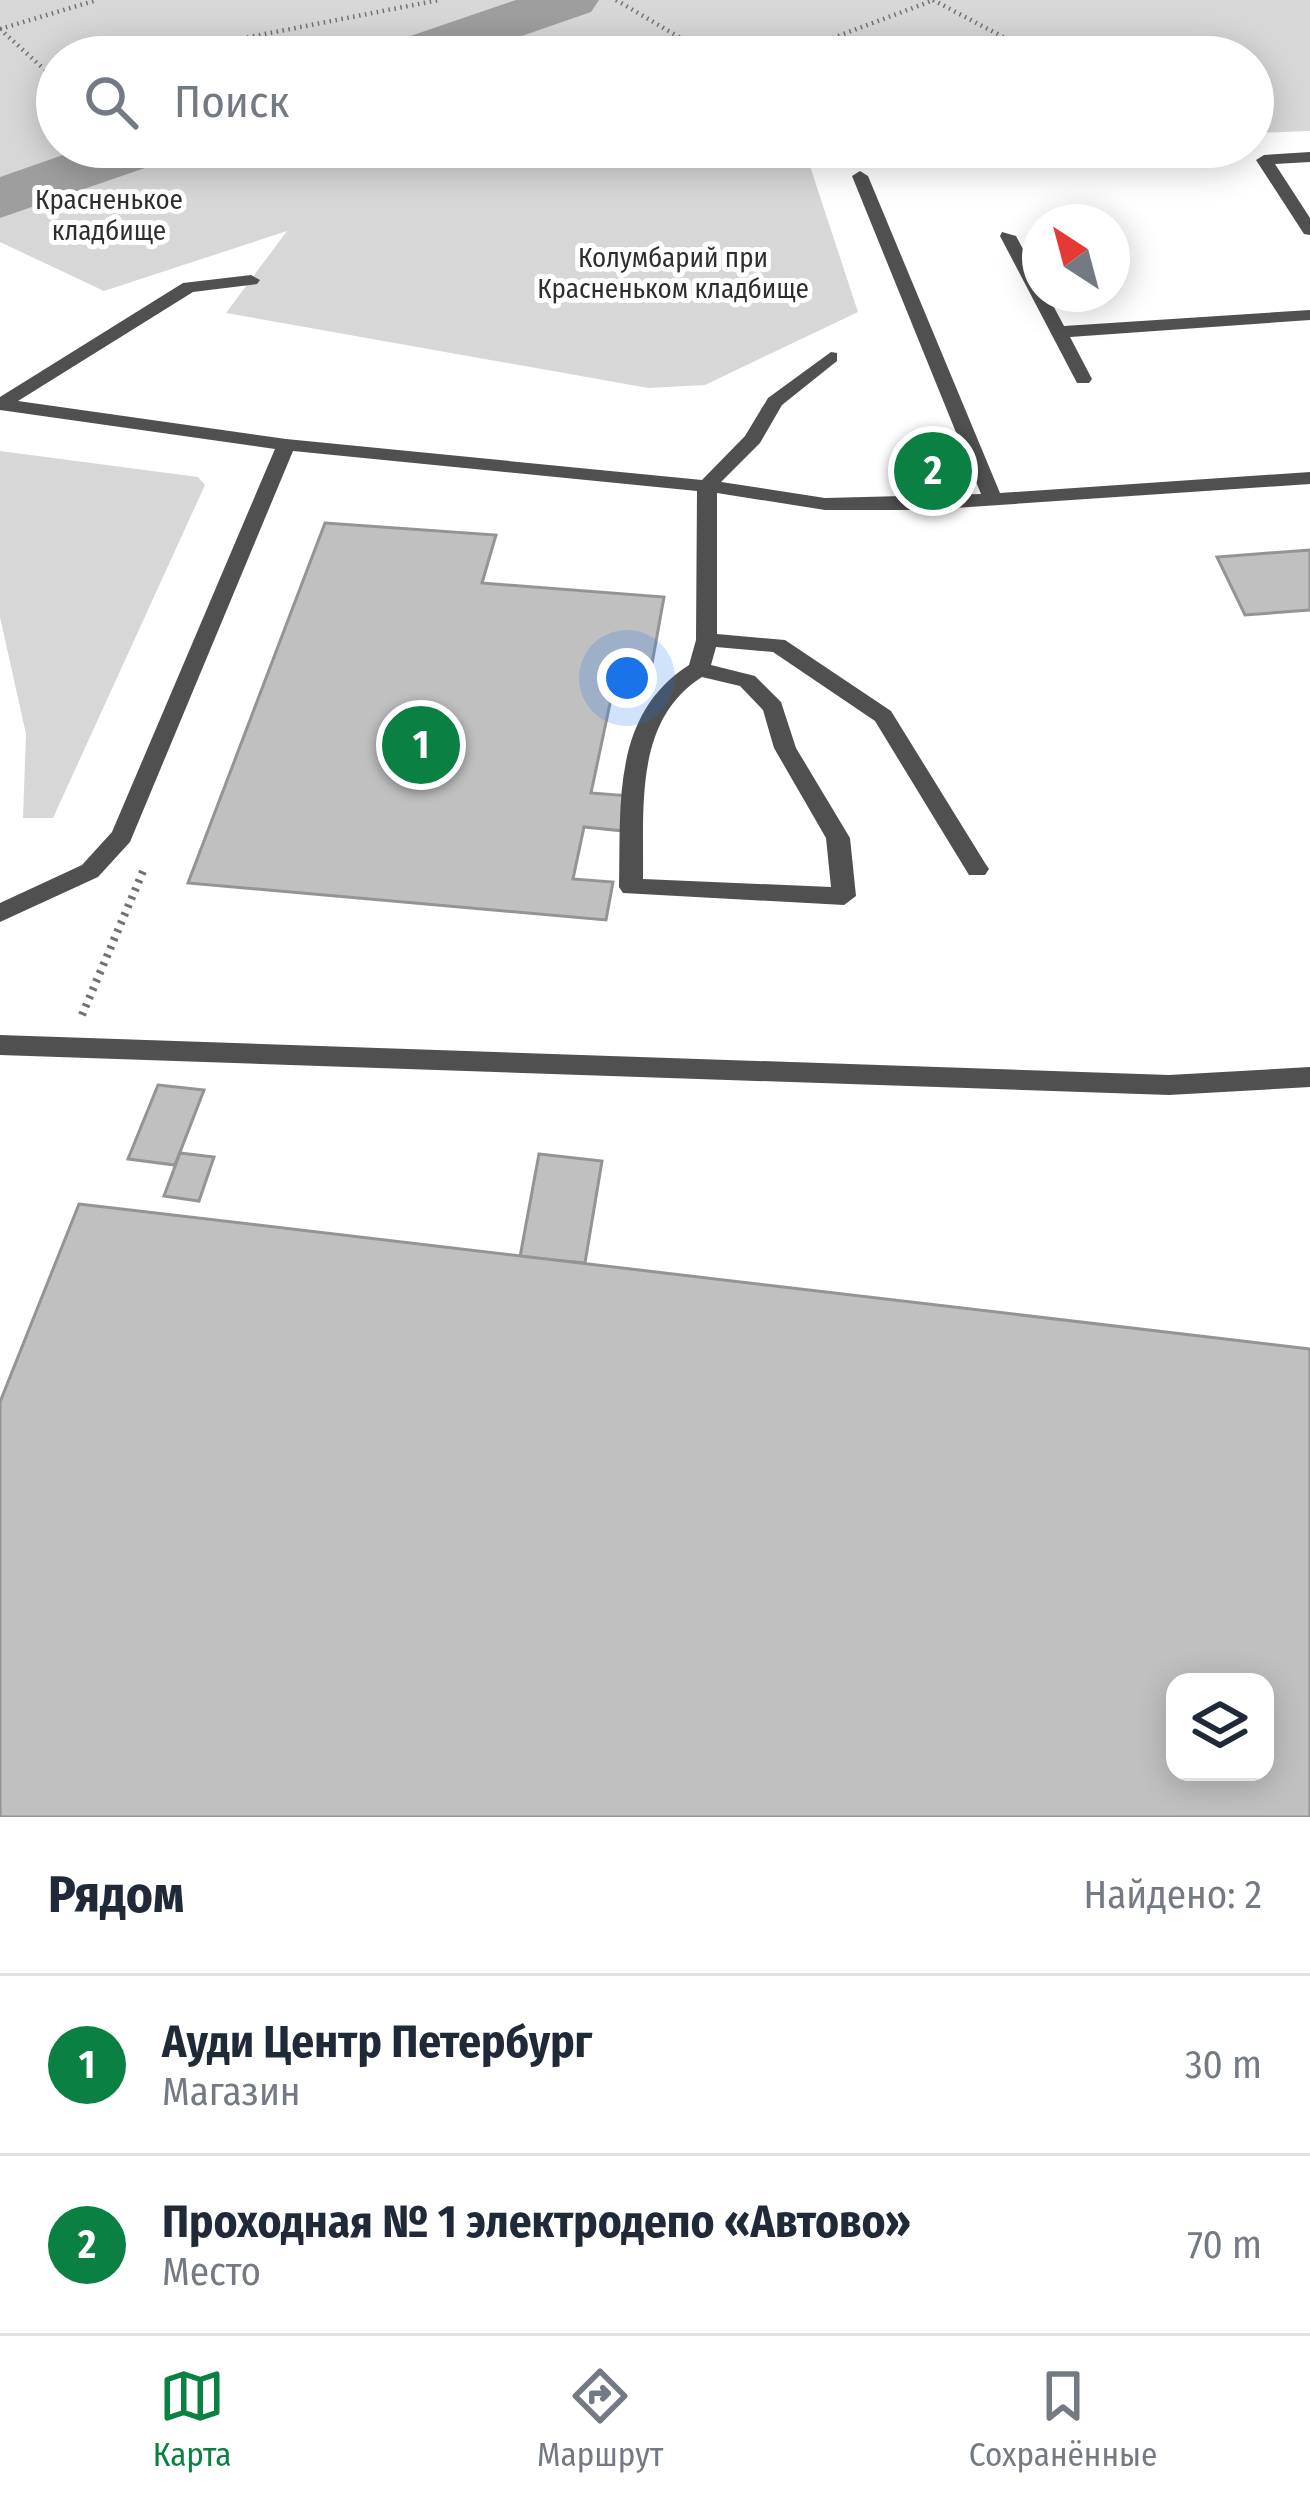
<!DOCTYPE html>
<html lang="ru">
<meta charset="utf-8">
<style>
body{margin:0;font-family:"Fira Sans Condensed",sans-serif;background:#f6f6f7;color:#1f2937}
.controls{position:absolute;right:36px;bottom:36px;display:grid;overflow:hidden;border-radius:24px;box-shadow:0 6px 30px #0003}
.controls button{width:108px;height:108px;display:grid;place-items:center;padding:0;border:0;border-bottom:3px solid #e0e1e3;background:#fff;color:#1f2937;font:60px sans-serif}
.compass{position:absolute;left:1022px;top:204px;width:108px;height:108px;border-radius:50%;background:#fff;box-shadow:0 6px 30px #0003;rotate:324deg}
.you{position:absolute;left:627px;top:678px;width:42px;height:42px;margin:-30px;border:9px solid #fff;border-radius:50%;background:#1a73e8;box-shadow:0 0 0 18px #1a73e833}
.badge{display:grid;place-items:center;width:78px;height:78px;border-radius:50%;background:#0b8043;color:#fff;font-size:39px;font-weight:700}
.pin{position:absolute;translate:-50% -50%;border:6px solid #fff;box-shadow:0 3px 12px #0006}
.list{margin:0;padding:0;list-style:none}
h2{display:flex;justify-content:space-between;align-items:center;height:156px;margin:0;padding:0 48px;font-size:51px}
h2 small{font-size:39px;font-weight:400;color:#747a83}
.list li{display:grid;grid-template-columns:78px 1fr auto;gap:36px;align-items:center;box-sizing:border-box;height:180px;padding:0 48px;border-top:3px solid #e0e1e3}
.list b{display:block;font-size:45px;white-space:nowrap}
.list p{margin:0;font-size:39px;white-space:nowrap;color:#747a83}
.list em{font-size:39px;font-style:normal;color:#747a83}
.icon{flex:none;width:66px;height:66px;fill:none;stroke:currentColor;stroke-width:2;stroke-linecap:round;stroke-linejoin:round}
.map{position:relative;flex:none;width:1310px;height:1817px;overflow:hidden}
.search{position:absolute;background:#fff;box-shadow:0 6px 30px #0003;left:36px;right:36px;top:36px;height:132px;display:flex;align-items:center;gap:30px;box-sizing:border-box;padding:0 42px;border-radius:66px;color:#747a83;font-size:45px}
.sheet{height:516px;background:#fff}
nav{display:flex;justify-content:space-around;align-items:center;box-sizing:border-box;height:168px;border-top:3px solid #e0e1e3;background:#fff;font-size:33px;color:#747a83}
nav a{display:grid;justify-items:center;gap:6px}
nav .on{color:#0b8043}
.map>svg:first-child{display:block}
.green{fill:#d7d7d7}
.lines{fill:none;stroke-linecap:round;stroke-linejoin:round}
.river{fill:#9e9e9e;fill-rule:evenodd}
.building{fill:#c0c0c0;stroke:#949494;stroke-width:3;fill-rule:evenodd}
.path-far1{stroke:#727272;stroke-width:4.5;stroke-dasharray:1.5 4.5;stroke-linecap:butt}
.path{stroke:#727272;stroke-width:8;stroke-dasharray:3 6;stroke-linecap:butt}
.lane{fill:#505050;fill-rule:evenodd}
.labels{text-anchor:middle;stroke-width:10;stroke-linejoin:round;paint-order:stroke}
.far-park-label{font-size:27px;fill:#2e2e2e;stroke:#fff}
</style>
<div class="map">
<svg width="1310" height="1817" viewBox="0 0 1310 1817">
<rect width="100%" height="100%" fill="#fff"/>
<g class="green">
<path d="M 0,0 L 1310,0 L 1310,131 L 1253,133 L 1253,57 L 57,57 L 57,147 L 949,147 L 806,154 L 858,312 L 705,385 L 648,388 L 226,313 L 287,231 L 104,291 L 0,242 Z"/>
<path d="M 0,451 L 198,477 L 205,485 L 53,818 L 23,818 L 26,734 L 0,617 Z"/>
</g>
<g class="lines">
<g class="river">
<path d="M 516,0 L 599,0 L 591,12 L 461,57 L 376,57 L 384,45 Z"/>
<path d="M 86,147 L 177,147 L 168,160 L 0,218 L 0,177 Z"/>
</g>
</g>
<g class="building">
<path d="M 942,445 L 958,495 L 924,497 L 909,447 Z"/>
<path d="M 325,523 L 496,535 L 482,583 L 664,597 L 646,697 L 612,694 L 591,793 L 631,796 L 624,831 L 584,827 L 573,879 L 613,882 L 606,920 L 188,883 Z"/>
<path d="M 1310,550 L 1310,610 L 1245,615 L 1217,557 Z"/>
<path d="M 158,1085 L 204,1090 L 175,1165 L 128,1159 Z"/>
<path d="M 180,1153 L 214,1157 L 199,1201 L 164,1196 Z"/>
<path d="M 539,1154 L 602,1161 L 585,1263 L 520,1257 Z"/>
<path d="M 79,1204 L 1310,1349 L 1310,1817 L 0,1817 L 0,1402 ZM 1175,1682 L 1265,1682 L 1265,1772 L 1175,1772 Z"/>
</g>
<g class="lines">
<g class="path-far1">
<path d="M 616,0 L 713,57"/>
<path d="M 933,0 L 1041,57"/>
<path d="M 0,29 L 97,0"/>
<path d="M 0,29 L 57,81"/>
<path d="M 147,57 L 439,0"/>
<path d="M 782,57 L 934,0"/>
</g>
<path class="path" d="M 82,1015 L 144,869"/>
<g class="lane">
<path d="M 1310,152 L 1310,162 L 1275,164 L 1310,218 L 1310,235 L 1304,234 L 1256,160 L 1264,155 Z"/>
<path d="M 860,171 L 868,176 L 1000,493 L 1310,472 L 1310,484 L 925,510 L 825,510 L 717,493 L 717,634 L 785,640 L 891,711 L 985,863 L 989,869 L 985,875 L 969,875 L 875,721 L 773,652 L 716,647 L 711,665 L 755,676 L 781,702 L 796,748 L 850,838 L 856,896 L 844,905 L 623,893 L 619,887 C 621,805 611,715 689,665 L 696,640 L 697,491 L 293,451 L 130,842 L 98,877 L 0,922 L 0,903 L 82,865 L 112,832 L 275,449 L 0,410 L 0,397 L 183,283 L 251,275 L 260,280 L 257,284 L 193,292 L 18,401 L 286,439 L 702,480 L 745,436 L 768,398 L 831,352 L 837,353 L 837,361 L 782,405 L 760,443 L 721,482 L 825,498 L 981,494 L 852,176 ZM 702,677 L 740,686 L 763,710 L 774,748 L 826,838 L 831,887 L 643,879 C 644,807 634,720 702,677 Z"/>
<path d="M 1002,232 L 1016,236 L 1040,281 L 1040,294 L 1047,294 L 1064,326 L 1310,310 L 1310,320 L 1070,337 L 1092,379 L 1089,383 L 1077,383 L 1000,236 Z"/>
<path d="M 0,1035 L 1169,1075 L 1310,1067 L 1310,1087 L 1169,1095 L 0,1055 Z"/>
</g>
</g>
<g class="labels">
<g class="far-park-label">
<text x="109" y="209">Красненькое<tspan x="109" dy="31">кладбище</tspan></text>
<text x="673" y="267">Колумбарий при<tspan x="673" dy="31">Красненьком кладбище</tspan></text>
</g>
</g>
</svg>
<div class="controls">
<button><svg class="icon" aria-label="layers" viewBox="0 0 24 24"><path d="M12 4l9 5-9 5-9-5zM3 14l9 5 9-5"/></svg></button>
</div>
<svg class="compass" viewBox="-18 -18 36 36"><path d="M0-13l5 13h-10z" fill="#e53935"/><path d="M0 13l5-13h-10z" fill="#747a83"/></svg>
<div class="you"></div>
<div class="pin badge" style="left:421px;top:745px">1</div>
<div class="pin badge" style="left:933px;top:471px">2</div>
<div class="search"><svg class="icon" aria-label="search" viewBox="0 0 24 24"><circle cx="10" cy="10" r="6"/><path d="M15 15l6 6"/></svg>Поиск</div>
</div>
<section class="sheet">
<h2>Рядом<small>Найдено: 2</small></h2>
<ul class="list">
<li><span class="badge">1</span><div><b>Ауди Центр Петербург</b><p>Магазин</p></div><em>30 m</em></li>
<li><span class="badge">2</span><div><b>Проходная № 1 электродепо «Автово»</b><p>Место</p></div><em>70 m</em></li>
</ul>
</section>
<nav>
<a class="on"><svg class="icon" aria-label="map" viewBox="0 0 24 24"><path d="M3 6l6-2 6 2 6-2v14l-6 2-6-2-6 2zM9 4v14M15 6v14"/></svg>Карта</a>
<a><svg class="icon" aria-label="directions" viewBox="0 0 24 24"><path d="M12 3l9 9-9 9-9-9zM9 14v-3h6M13 9l2 2-2 2"/></svg>Маршрут</a>
<a><svg class="icon" aria-label="saved" viewBox="0 0 24 24"><path d="M7 4h10v16l-5-4-5 4z"/></svg>Сохранённые</a>
</nav>
